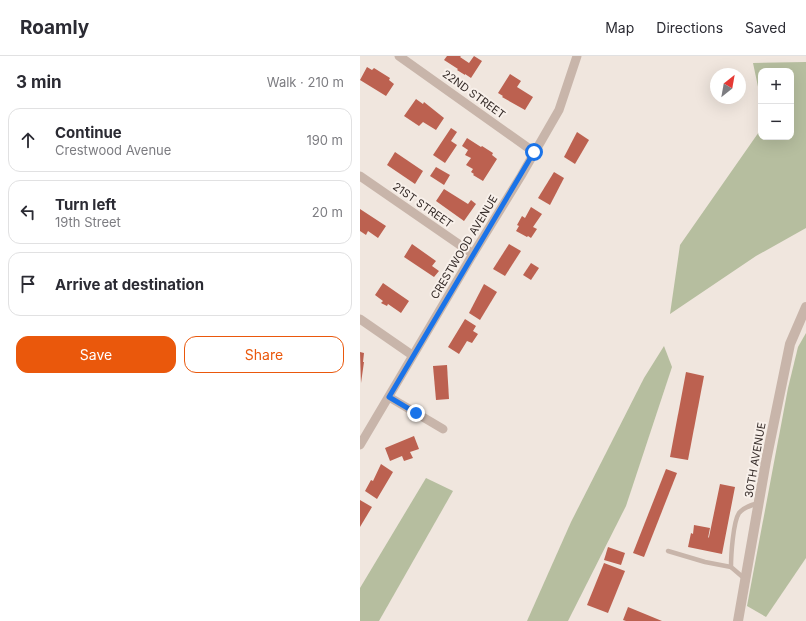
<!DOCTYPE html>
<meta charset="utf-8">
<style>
body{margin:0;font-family:Inter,sans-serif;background:#f7f7f7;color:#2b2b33}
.controls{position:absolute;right:12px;top:12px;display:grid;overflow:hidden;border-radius:8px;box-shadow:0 4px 16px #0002}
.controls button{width:36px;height:36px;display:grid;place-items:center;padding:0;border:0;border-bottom:1px solid #e1e1e2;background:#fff;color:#2b2b33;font:20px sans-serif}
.compass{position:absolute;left:350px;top:12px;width:36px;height:36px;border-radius:50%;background:#fff;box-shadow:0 4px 16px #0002;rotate:31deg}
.stop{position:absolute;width:12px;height:12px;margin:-9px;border:3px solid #1a73e8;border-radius:50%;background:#fff}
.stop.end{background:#1a73e8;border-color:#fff;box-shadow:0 1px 4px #0008}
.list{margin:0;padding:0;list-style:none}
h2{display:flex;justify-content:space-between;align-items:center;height:52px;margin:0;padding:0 16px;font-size:17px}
h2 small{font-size:13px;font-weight:400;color:#7c7c81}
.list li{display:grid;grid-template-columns:26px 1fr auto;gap:12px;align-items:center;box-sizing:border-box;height:64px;margin:0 8px 8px;padding:0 8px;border:1px solid #e1e1e2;border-radius:12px}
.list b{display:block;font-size:15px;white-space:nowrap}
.list p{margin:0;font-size:13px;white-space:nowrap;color:#7c7c81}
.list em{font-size:13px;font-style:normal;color:#7c7c81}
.actions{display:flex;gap:8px;padding:12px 16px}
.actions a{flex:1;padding:9px 0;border:1px solid #ea580c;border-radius:12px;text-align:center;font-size:14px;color:#ea580c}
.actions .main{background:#ea580c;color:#fff}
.icon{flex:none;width:22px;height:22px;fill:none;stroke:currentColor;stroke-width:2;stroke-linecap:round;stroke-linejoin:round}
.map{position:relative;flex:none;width:446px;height:565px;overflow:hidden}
header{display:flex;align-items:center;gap:24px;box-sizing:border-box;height:56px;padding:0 20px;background:#fff;border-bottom:1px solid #e1e1e2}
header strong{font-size:19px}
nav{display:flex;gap:22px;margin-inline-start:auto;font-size:14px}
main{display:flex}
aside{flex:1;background:#fff}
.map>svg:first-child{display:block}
.green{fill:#b6be9f}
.building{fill:#bc6150}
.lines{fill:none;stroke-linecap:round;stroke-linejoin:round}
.service{stroke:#c8b5aa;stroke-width:4.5}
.minor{stroke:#c8b5aa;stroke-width:9}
.tertiary{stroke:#c8b5aa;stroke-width:10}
.route{stroke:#1a73e8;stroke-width:5}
.labels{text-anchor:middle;stroke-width:4;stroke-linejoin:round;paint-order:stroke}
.street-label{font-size:11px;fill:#362c29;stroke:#f8f0ea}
</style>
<header>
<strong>Roamly</strong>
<nav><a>Map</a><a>Directions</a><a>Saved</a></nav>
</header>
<main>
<aside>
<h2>3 min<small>Walk · 210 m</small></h2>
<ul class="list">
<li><svg class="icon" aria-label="ahead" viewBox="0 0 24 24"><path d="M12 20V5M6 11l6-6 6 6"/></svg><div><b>Continue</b><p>Crestwood Avenue</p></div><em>190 m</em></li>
<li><svg class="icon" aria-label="left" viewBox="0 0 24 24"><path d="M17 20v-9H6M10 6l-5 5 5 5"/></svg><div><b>Turn left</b><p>19th Street</p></div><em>20 m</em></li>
<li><svg class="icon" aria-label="arrive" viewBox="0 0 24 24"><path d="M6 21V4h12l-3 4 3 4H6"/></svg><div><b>Arrive at destination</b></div></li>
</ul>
<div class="actions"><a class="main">Save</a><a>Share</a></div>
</aside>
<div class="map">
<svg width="446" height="565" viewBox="0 0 446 565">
<rect width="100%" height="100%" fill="#f0e6de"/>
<g class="green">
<path d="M 446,6 L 446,172 L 396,200 L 310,258 L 320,189 L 401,73 L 401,81 L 431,81 L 431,15 L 401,15 L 401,45 L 393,7 Z"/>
<path d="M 446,277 L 446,502 L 406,561 L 387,550 L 428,332 L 438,291 Z"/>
<path d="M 304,290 L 312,311 L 266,450 L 208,565 L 167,565 L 211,466 L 284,322 Z"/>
<path d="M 66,422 L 93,435 L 19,565 L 0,565 L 0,532 Z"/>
</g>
<g class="building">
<path d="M 87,0 L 101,0 L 100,1 L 109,7 L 114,0 L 122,5 L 111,22 L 105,18 L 105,19 L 97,14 L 98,13 L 84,4 Z"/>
<path d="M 7,11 L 12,14 L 14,12 L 30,22 L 29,24 L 34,28 L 26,40 L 0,24 Z"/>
<path d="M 150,18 L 161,25 L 157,31 L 173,41 L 165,54 L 142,41 L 143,40 L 138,37 Z"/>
<path d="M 56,43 L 63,48 L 64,46 L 84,62 L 76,74 L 63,66 L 59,70 L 44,60 Z"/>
<path d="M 91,72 L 97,76 L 91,85 L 97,89 L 85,107 L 73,99 Z"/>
<path d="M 217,76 L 229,84 L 215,108 L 204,101 Z"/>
<path d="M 107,82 L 121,91 L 122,90 L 133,97 L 132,99 L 137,103 L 123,125 L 113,119 L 114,118 L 111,116 L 113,113 L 106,109 L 111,102 L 105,99 L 108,94 L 102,90 Z"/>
<path d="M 35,96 L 63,115 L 55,128 L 27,109 Z"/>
<path d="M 76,111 L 90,119 L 84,129 L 70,120 Z"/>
<path d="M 194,116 L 204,122 L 190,149 L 178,142 Z"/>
<path d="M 84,133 L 108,148 L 111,144 L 116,148 L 104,165 L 76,145 Z"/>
<path d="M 171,151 L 182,158 L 173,171 L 177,173 L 171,182 L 168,180 L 167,181 L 156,175 L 159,170 L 157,169 L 162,160 L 165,162 Z"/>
<path d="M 0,153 L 26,170 L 18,182 L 8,175 L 6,179 L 0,175 Z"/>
<path d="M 52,188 L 76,205 L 72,210 L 79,215 L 74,221 L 44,201 Z"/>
<path d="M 149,188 L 161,195 L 145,220 L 133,213 Z"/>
<path d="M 171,207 L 179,212 L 171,224 L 163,219 Z"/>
<path d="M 23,227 L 49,245 L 41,257 L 28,248 L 27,250 L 21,247 L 23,245 L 15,239 Z"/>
<path d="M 124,228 L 137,236 L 120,264 L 109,257 Z"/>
<path d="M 105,263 L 116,270 L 113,275 L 118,278 L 112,287 L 107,285 L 99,298 L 88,291 Z"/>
<path d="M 0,296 L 4,297 L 3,306 L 4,306 L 1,327 Z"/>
<path d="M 87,309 L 89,343 L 76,344 L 73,310 Z"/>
<path d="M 326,316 L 344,320 L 328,404 L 310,401 Z"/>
<path d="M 54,380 L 59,393 L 50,396 L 53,402 L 44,405 L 42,400 L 30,405 L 25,392 Z"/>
<path d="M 21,408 L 33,416 L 17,443 L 5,435 L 11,424 L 13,425 Z"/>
<path d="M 306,413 L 317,417 L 284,501 L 273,497 Z"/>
<path d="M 360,428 L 375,431 L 362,498 L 328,491 L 331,477 L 333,478 L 334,469 L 350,472 L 348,482 L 349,481 Z"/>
<path d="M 0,444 L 12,451 L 0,471 Z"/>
<path d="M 248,491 L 265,497 L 261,509 L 244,504 Z"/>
<path d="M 244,507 L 265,515 L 248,557 L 227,549 Z"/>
<path d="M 268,551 L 302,565 L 266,565 L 263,564 Z"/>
</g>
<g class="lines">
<g class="service">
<path d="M 308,495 L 345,506 L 371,511"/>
<path d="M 385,523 L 371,511 C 371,500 373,466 379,457 C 384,451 391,449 399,447"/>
</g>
<g class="minor">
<path d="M 39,0 L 174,96"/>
<path d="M 0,120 L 113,198"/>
<path d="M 0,263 L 52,299"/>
<path d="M 29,341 L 83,373"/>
<path d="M 0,389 L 113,198 L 161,120 L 199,54 L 217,0"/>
</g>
<path class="tertiary" d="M 378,565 L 406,405 L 430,288 L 446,251"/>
</g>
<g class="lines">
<path class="route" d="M 56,357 L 29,341 L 174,96"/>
</g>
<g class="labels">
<g class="street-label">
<text transform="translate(114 38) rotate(36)" y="4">22ND STREET</text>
<text transform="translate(63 149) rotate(35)" y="4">21ST STREET</text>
<text transform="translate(104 191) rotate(-59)" y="4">CRESTWOOD AVENUE</text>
<text transform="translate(395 404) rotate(-80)" y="4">30TH AVENUE</text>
</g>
</g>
</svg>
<div class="controls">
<button>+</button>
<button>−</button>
</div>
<svg class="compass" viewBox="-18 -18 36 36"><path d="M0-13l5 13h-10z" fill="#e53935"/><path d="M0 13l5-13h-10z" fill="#7c7c81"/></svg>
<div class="stop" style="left:174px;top:96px"></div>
<div class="stop end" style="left:56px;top:357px"></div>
</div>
</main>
